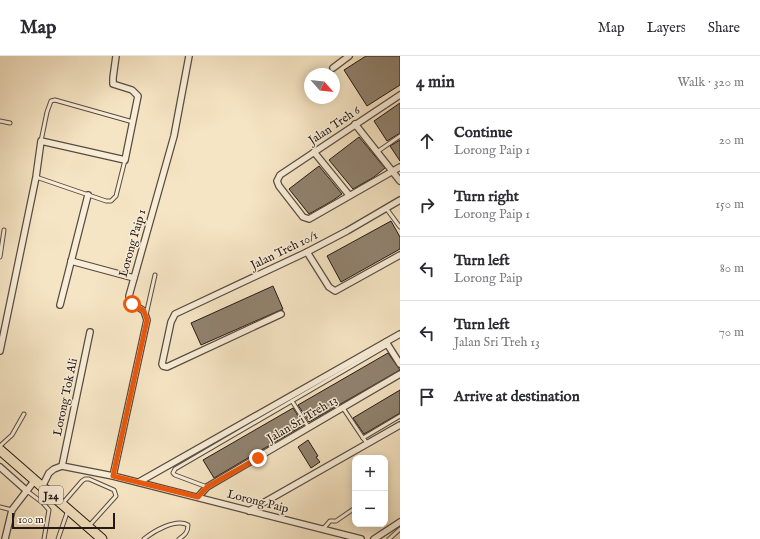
<!DOCTYPE html>
<meta charset="utf-8">
<style>
body{margin:0;font-family:"IM FELL English",serif;background:#f2f2f3;color:#2b2b33}
.controls{position:absolute;right:12px;bottom:12px;display:grid;overflow:hidden;border-radius:8px;box-shadow:0 2px 10px #0003}
.controls button{width:36px;height:36px;display:grid;place-items:center;padding:0;border:0;border-bottom:1px solid #e1e1e2;background:#fff;color:#2b2b33;font:20px sans-serif}
.compass{position:absolute;left:304px;top:12px;width:36px;height:36px;border-radius:50%;background:#fff;box-shadow:0 2px 10px #0003;rotate:117deg}
.scale{position:absolute;left:12px;bottom:10px;width:103px;box-sizing:border-box;padding-left:4px;border:2px solid #241914;border-top:0;font-size:11px;line-height:14px;white-space:nowrap;color:#241914;-webkit-text-stroke:3px #f9eed9;paint-order:stroke}
.stop{position:absolute;width:12px;height:12px;margin:-9px;border:3px solid #ea580c;border-radius:50%;background:#fff}
.stop.end{background:#ea580c;border-color:#fff;box-shadow:0 1px 4px #0008}
.list{margin:0;padding:0;list-style:none}
h2{display:flex;justify-content:space-between;align-items:center;height:52px;margin:0;padding:0 16px;font-size:17px}
h2 small{font-size:13px;font-weight:400;color:#7c7c81}
.list li{display:grid;grid-template-columns:26px 1fr auto;gap:12px;align-items:center;box-sizing:border-box;height:64px;padding:0 16px;border-top:1px solid #e1e1e2}
.list b{display:block;font-size:15px;white-space:nowrap}
.list p{margin:0;font-size:13px;white-space:nowrap;color:#7c7c81}
.list em{font-size:13px;font-style:normal;color:#7c7c81}
.icon{flex:none;width:22px;height:22px;fill:none;stroke:currentColor;stroke-width:2;stroke-linecap:round;stroke-linejoin:round}
.map{position:relative;flex:none;width:400px;height:483px;overflow:hidden}
header{display:flex;align-items:center;gap:24px;box-sizing:border-box;height:56px;padding:0 20px;background:#fff;border-bottom:1px solid #e1e1e2}
header strong{font-size:19px}
nav{display:flex;gap:22px;margin-inline-start:auto;font-size:14px}
main{display:flex}
aside{flex:1;background:#fff}
.map>svg:first-child{display:block}
.building{fill:#918370;stroke:#241914}
.lines{fill:none;stroke-linecap:round;stroke-linejoin:round}
.lane-casing{stroke:#584c40;stroke-width:5}
.street-casing{stroke:#584c40;stroke-width:8}
.primary-casing{stroke:#241914;stroke-width:11}
.lane{stroke:#f9eed9;stroke-width:3}
.street{stroke:#f9eed9;stroke-width:5.5}
.primary{stroke:#f6e5c4;stroke-width:9}
.route{stroke:#ea580c;stroke-width:5}
.labels{text-anchor:middle;stroke-width:3;stroke-linejoin:round;paint-order:stroke}
.shield{fill:#f9eed9;stroke:#64594f;stroke-width:1}
.shield-label{font-size:11px;font-weight:bold;fill:#241914}
.street-label{font-size:12px;fill:#241914;stroke:#f9eed9}
</style>
<header>
<strong>Map</strong>
<nav><a>Map</a><a>Layers</a><a>Share</a></nav>
</header>
<main>
<div class="map">
<svg width="400" height="483" viewBox="0 0 400 483">
<rect width="100%" height="100%" fill="#f6e5c4"/>
<filter id="stains"><feTurbulence type="fractalNoise" baseFrequency=".005" numOctaves="4"/><feColorMatrix values="0 0 0 0 .2 0 0 0 0 .09 0 0 0 0 .02 0 0 0 .5 -.17"/></filter>
<radialGradient id="worn" r=".72"><stop offset=".6" stop-color="#630" stop-opacity="0"/><stop offset="1" stop-color="#630" stop-opacity=".3"/></radialGradient>
<g class="building">
<path d="M 366,0 L 400,0 L 400,29 L 367,50 L 344,14 Z"/>
<path d="M 400,47 L 400,77 L 387,85 L 374,65 Z"/>
<path d="M 359,81 L 385,112 L 374,121 L 353,133 L 329,104 Z"/>
<path d="M 400,84 L 400,105 L 390,90 Z"/>
<path d="M 319,110 L 342,138 L 332,145 L 309,158 L 289,133 Z"/>
<path d="M 391,165 L 400,181 L 400,193 L 341,226 L 327,200 Z"/>
<path d="M 273,230 L 283,253 L 201,289 L 191,267 Z"/>
<path d="M 388,297 L 400,314 L 309,366 L 298,349 Z"/>
<path d="M 400,334 L 400,357 L 364,378 L 353,362 Z"/>
<path d="M 293,352 L 304,369 L 214,422 L 203,404 Z"/>
<path d="M 308,384 L 318,400 L 316,401 L 320,406 L 311,412 L 298,391 Z"/>
</g>
<g class="lines">
<defs>
<g id="lane">
<path d="M 0,65 L 10,67"/>
<path d="M 41,85 L 47,56 L 51,45 L 55,44 L 133,66"/>
<path d="M 377,96 L 400,80"/>
<path d="M 36,121 L 106,145 L 111,145 L 116,140 L 125,104"/>
<path d="M 386,152 L 400,171"/>
<path d="M 0,201 L 4,174"/>
<path d="M 146,259 L 155,219"/>
<path d="M 292,345 L 309,372"/>
<path d="M 343,352 L 363,382 L 368,388"/>
<path d="M 363,382 L 400,360"/>
<path d="M 0,390 L 12,379 L 24,358"/>
<path d="M 207,431 L 175,419 L 173,417 L 175,413 L 388,289"/>
<path d="M 27,435 L 43,447 L 49,454 L 44,483"/>
<path d="M 63,447 L 82,425 L 85,423 L 89,423 L 114,434 L 116,440 L 89,470"/>
<path d="M 0,451 L 12,454"/>
<path d="M 323,473 L 330,465 L 336,465 L 355,452"/>
<path d="M 58,483 L 68,454"/>
<path d="M 144,483 C 154,475 176,462 188,469 C 188,476 185,479 179,483"/>
<path d="M 389,483 L 400,473"/>
</g>
<g id="street">
<path d="M 333,12 L 349,0"/>
<path d="M 400,39 L 280,119 L 277,125 L 279,130 L 303,161 L 309,163 L 400,111"/>
<path d="M 355,68 L 400,125"/>
<path d="M 314,96 L 349,139"/>
<path d="M 307,196 L 329,231 L 335,235 L 400,199"/>
<path d="M 71,205 L 134,222"/>
<path d="M 60,249 L 88,139"/>
<path d="M 281,258 L 167,311 L 163,310 L 162,308 L 171,266 L 175,258 L 307,196 L 347,175 L 400,144"/>
<path d="M 386,286 L 400,308"/>
<path d="M 0,295 L 36,121 L 41,85 L 125,104 L 138,40 L 132,34 L 113,28 L 113,22 L 116,0"/>
<path d="M 62,410 L 90,276"/>
<path d="M 0,411 L 27,435"/>
<path d="M 113,420 L 147,264 L 144,255 L 130,246 L 129,240 L 174,80 L 189,0"/>
<path d="M 139,426 L 400,278"/>
<path d="M 42,431 L 49,417 L 54,413 L 62,410 L 113,420 L 361,483"/>
<path d="M 198,441 L 207,431 L 400,318"/>
<path d="M 249,455 L 400,369"/>
<path d="M 5,483 L 12,454 L 35,424"/>
<path d="M 374,483 L 400,466"/>
</g>
<path id="primary" d="M 0,394 L 102,483"/>
</defs>
<use href="#lane" class="lane-casing"/>
<use href="#street" class="street-casing"/>
<use href="#primary" class="primary-casing"/>
<use href="#lane" class="lane"/>
<use href="#street" class="street"/>
<use href="#primary" class="primary"/>
</g>
<g class="lines">
<path class="route" d="M 132,248 L 144,255 L 147,264 L 113,420 L 198,441 L 207,431 L 258,402"/>
</g>
<g class="labels">
<rect class="shield" x="39" y="430" width="24" height="18" rx="3"/>
<g class="shield-label">
<text x="51" y="443">J24</text>
</g>
<g class="street-label">
<text transform="translate(334 69) rotate(-34)" y="4">Jalan Treh 6</text>
<text transform="translate(132 187) rotate(-74)" y="4">Lorong Paip 1</text>
<text transform="translate(284 194) rotate(-26)" y="4">Jalan Treh 10/1</text>
<text transform="translate(65 341) rotate(-78)" y="4">Lorong Tok Ali</text>
<text transform="translate(302 363) rotate(-31)" y="4">Jalan Sri Treh 13</text>
<text transform="translate(258 445) rotate(14)" y="4">Lorong Paip</text>
</g>
</g>
<rect width="100%" height="100%" filter="url(#stains)"/>
<rect width="100%" height="100%" fill="url(#worn)"/>
</svg>
<div class="controls">
<button>+</button>
<button>−</button>
</div>
<svg class="compass" viewBox="-18 -18 36 36"><path d="M0-13l5 13h-10z" fill="#e53935"/><path d="M0 13l5-13h-10z" fill="#7c7c81"/></svg>
<div class="scale">100 m</div>
<div class="stop" style="left:132px;top:248px"></div>
<div class="stop end" style="left:258px;top:402px"></div>
</div>
<aside>
<h2>4 min<small>Walk · 320 m</small></h2>
<ul class="list">
<li><svg class="icon" aria-label="ahead" viewBox="0 0 24 24"><path d="M12 20V5M6 11l6-6 6 6"/></svg><div><b>Continue</b><p>Lorong Paip 1</p></div><em>20 m</em></li>
<li><svg class="icon" aria-label="right" viewBox="0 0 24 24"><path d="M7 20v-9h11M14 6l5 5-5 5"/></svg><div><b>Turn right</b><p>Lorong Paip 1</p></div><em>150 m</em></li>
<li><svg class="icon" aria-label="left" viewBox="0 0 24 24"><path d="M17 20v-9H6M10 6l-5 5 5 5"/></svg><div><b>Turn left</b><p>Lorong Paip</p></div><em>80 m</em></li>
<li><svg class="icon" aria-label="left" viewBox="0 0 24 24"><path d="M17 20v-9H6M10 6l-5 5 5 5"/></svg><div><b>Turn left</b><p>Jalan Sri Treh 13</p></div><em>70 m</em></li>
<li><svg class="icon" aria-label="arrive" viewBox="0 0 24 24"><path d="M6 21V4h12l-3 4 3 4H6"/></svg><div><b>Arrive at destination</b></div></li>
</ul>
</aside>
</main>
